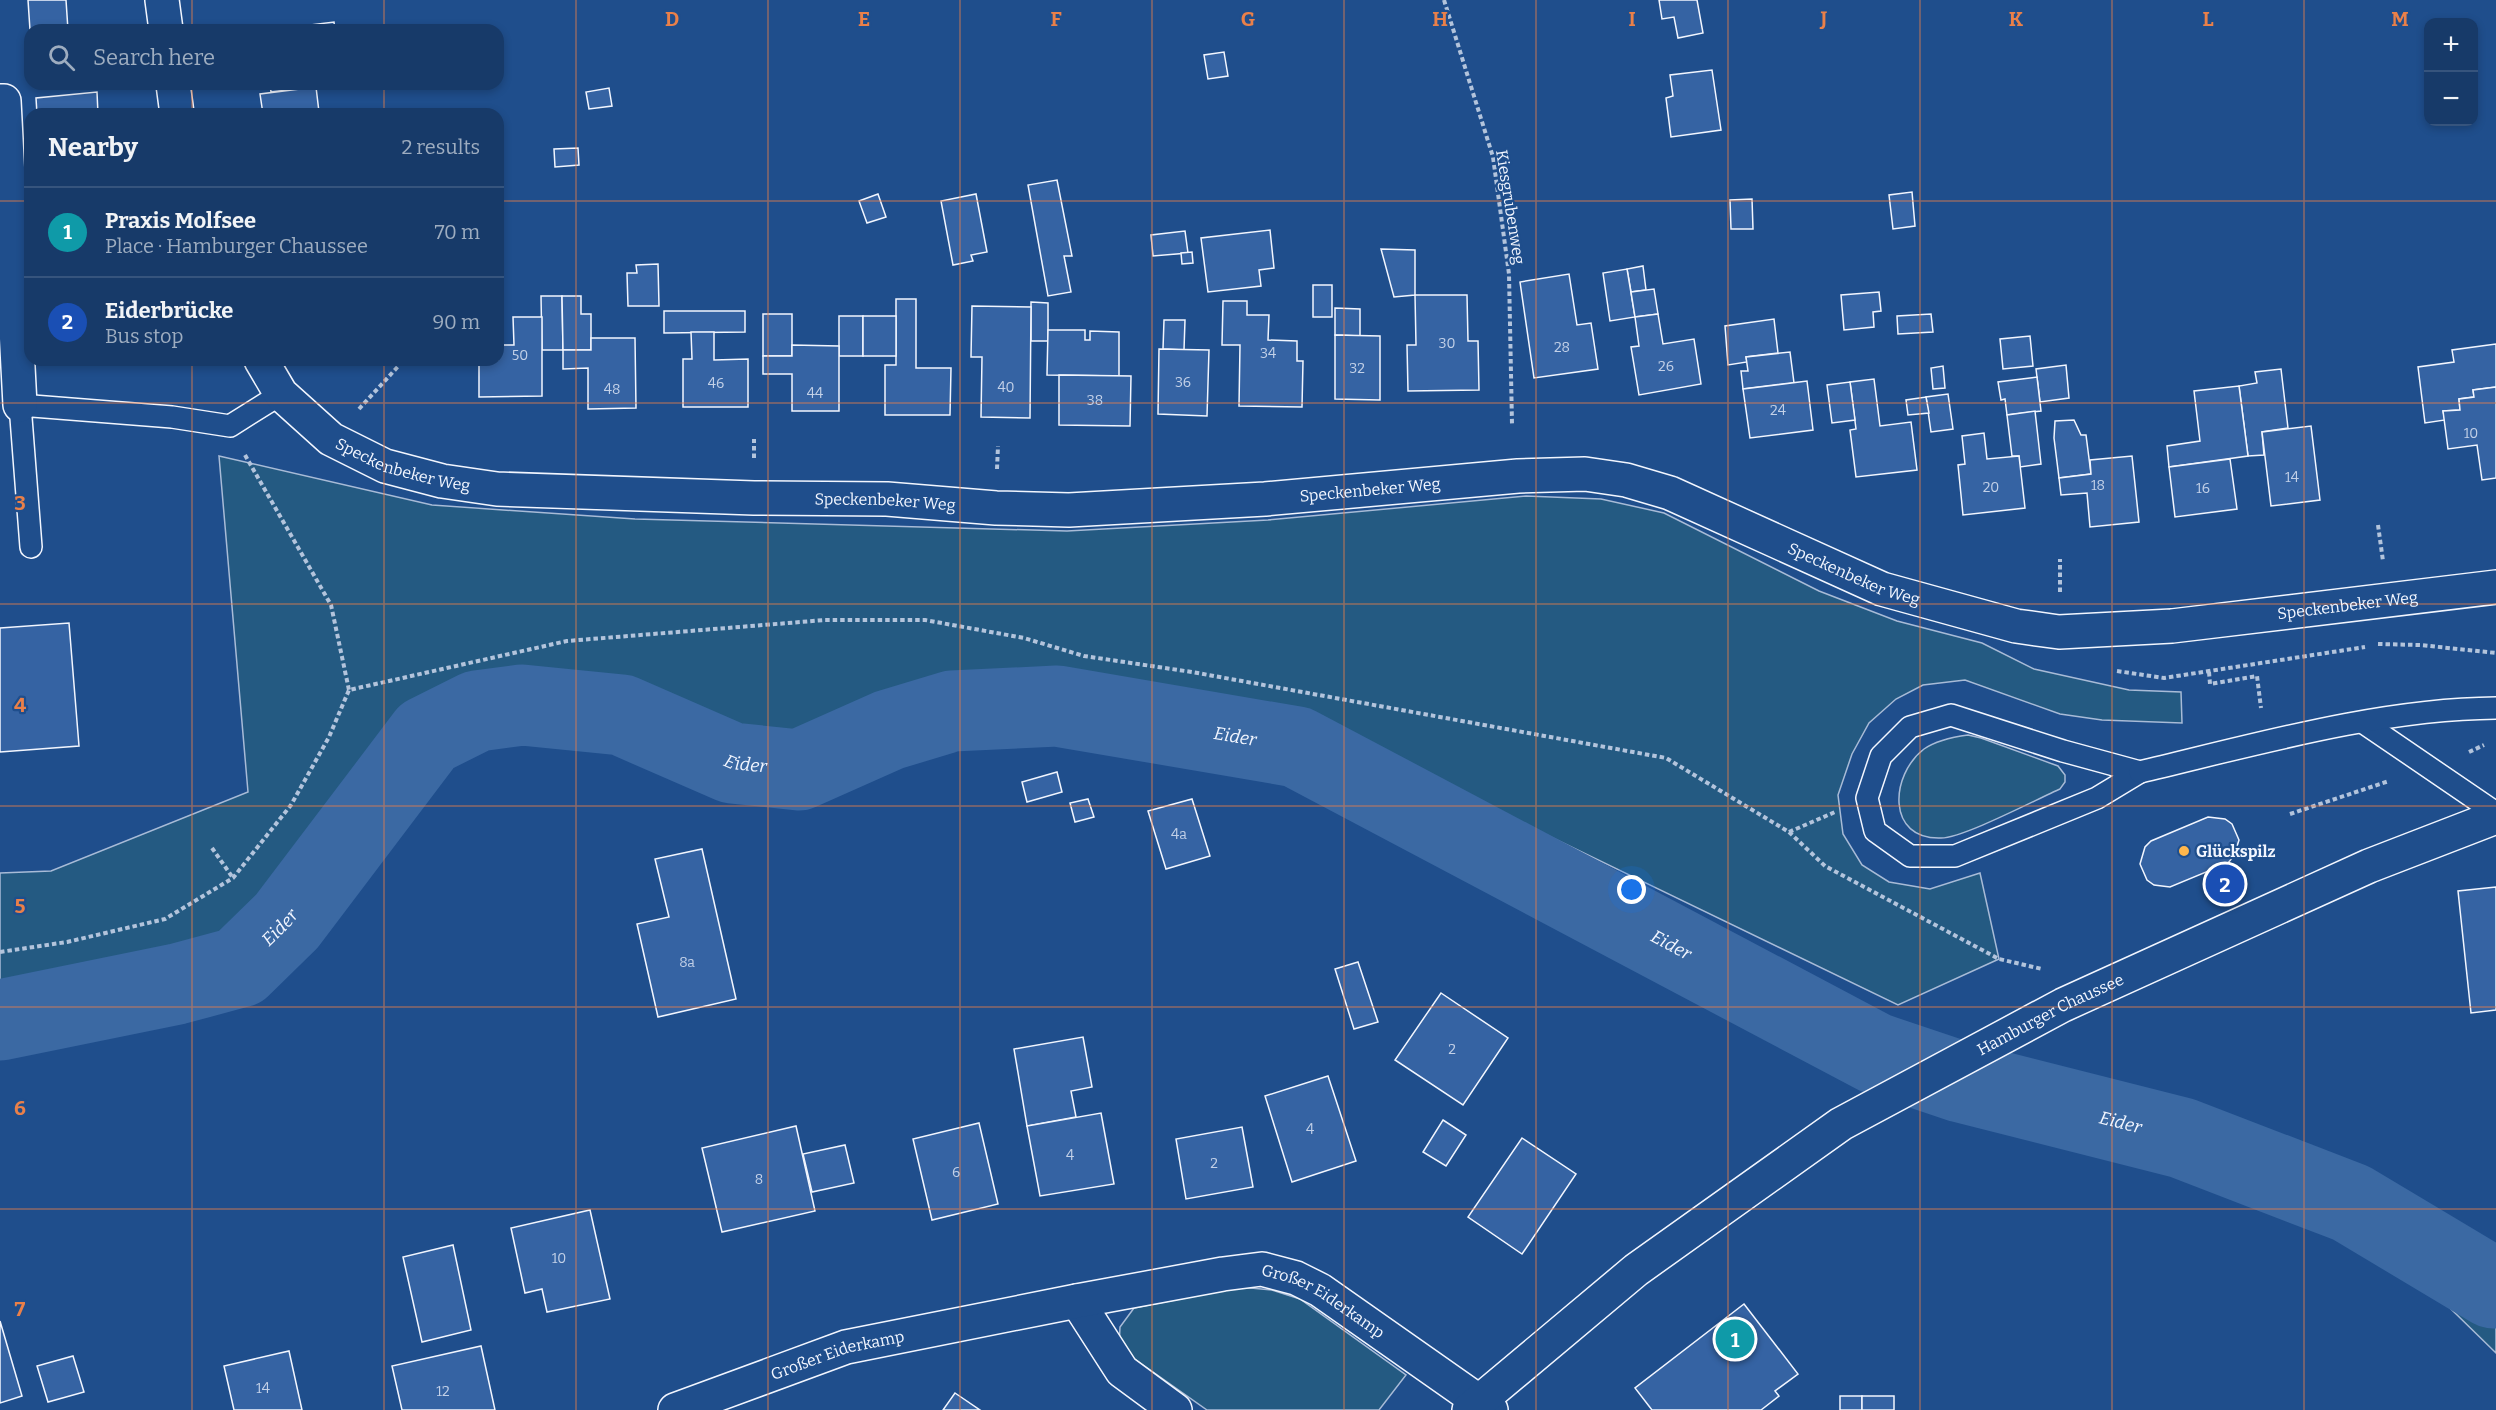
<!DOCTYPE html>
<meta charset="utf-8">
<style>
body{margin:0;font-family:Bitter,serif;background:#20416f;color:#f1f3f6}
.controls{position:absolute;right:18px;top:18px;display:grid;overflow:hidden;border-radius:12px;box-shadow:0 3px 9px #0003}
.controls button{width:54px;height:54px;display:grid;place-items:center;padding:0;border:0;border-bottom:2px solid #36547d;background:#173a69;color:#f1f3f6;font:30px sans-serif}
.you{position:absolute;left:1632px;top:890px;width:21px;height:21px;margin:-15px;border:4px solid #fff;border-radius:50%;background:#1a73e8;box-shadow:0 0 0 9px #1a73e833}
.badge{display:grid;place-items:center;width:39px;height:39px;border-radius:50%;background:#ffb74d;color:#fff;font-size:20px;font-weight:700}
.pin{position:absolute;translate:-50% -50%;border:3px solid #fff;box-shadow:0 2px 6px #0006}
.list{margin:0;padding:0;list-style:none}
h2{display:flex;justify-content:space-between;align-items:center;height:78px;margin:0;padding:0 24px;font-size:26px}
h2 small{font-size:20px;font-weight:400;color:#9eadc0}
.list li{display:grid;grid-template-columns:39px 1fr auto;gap:18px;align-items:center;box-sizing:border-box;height:90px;padding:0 24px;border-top:2px solid #36547d}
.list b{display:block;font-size:22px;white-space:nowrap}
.list p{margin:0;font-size:20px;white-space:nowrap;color:#9eadc0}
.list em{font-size:20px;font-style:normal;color:#9eadc0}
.icon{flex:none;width:33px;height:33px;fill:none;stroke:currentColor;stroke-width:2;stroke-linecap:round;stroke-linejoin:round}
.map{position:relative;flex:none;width:2496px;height:1410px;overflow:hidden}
.search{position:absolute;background:#173a69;box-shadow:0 3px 9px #0003;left:24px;top:24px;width:480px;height:66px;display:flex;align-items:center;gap:15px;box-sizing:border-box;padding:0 21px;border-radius:18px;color:#9eadc0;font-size:22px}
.panel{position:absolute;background:#173a69;box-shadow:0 3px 9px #0003;left:24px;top:108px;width:480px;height:258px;border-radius:18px}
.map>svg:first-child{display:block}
.green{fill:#245a82;stroke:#a8bbd7;stroke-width:1.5}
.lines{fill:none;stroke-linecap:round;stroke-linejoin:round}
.river{stroke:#3b69a3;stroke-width:81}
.building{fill:#3563a3;stroke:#f2f6ff;stroke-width:1.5}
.lane-casing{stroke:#f2f6ff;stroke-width:24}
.street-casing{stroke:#f2f6ff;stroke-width:36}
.secondary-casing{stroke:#f2f6ff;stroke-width:36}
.path{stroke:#b3c4dc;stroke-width:4;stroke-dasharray:4.5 3;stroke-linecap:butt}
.lane{stroke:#1f4e8c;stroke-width:21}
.street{stroke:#1f4e8c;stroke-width:33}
.secondary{stroke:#1f4e8c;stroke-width:33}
.grid{fill:none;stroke:#ea8049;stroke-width:1.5;stroke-opacity:0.55}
.poi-dot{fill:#ffb74d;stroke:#1f4e8c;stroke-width:2}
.labels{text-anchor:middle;stroke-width:4.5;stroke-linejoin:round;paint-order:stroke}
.number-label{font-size:14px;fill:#c3d1e8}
.street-label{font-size:16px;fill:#f2f6ff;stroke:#1f4e8c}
.poi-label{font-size:16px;font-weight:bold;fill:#f2f6ff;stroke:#1f4e8c;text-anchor:start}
.water-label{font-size:18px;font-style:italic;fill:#f2f6ff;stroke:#1f4e8c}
.grid-label{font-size:20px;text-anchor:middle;font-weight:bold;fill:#ea8049;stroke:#1f4e8c;stroke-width:4.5;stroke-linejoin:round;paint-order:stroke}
</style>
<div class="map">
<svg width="2496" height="1410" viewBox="0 0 2496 1410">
<rect width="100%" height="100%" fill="#1f4e8c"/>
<g class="green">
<path d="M 219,456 L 432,505 L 635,519 L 1067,531 L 1268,520 L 1526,496 L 1601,499 L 1664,513 L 1819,591 L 1897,621 L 1982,643 L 2034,669 L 2129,690 L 2181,692 L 2182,723 L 2102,720 L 2060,714 L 1965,680 L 1923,685 L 1896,699 L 1869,723 L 1852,754 L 1838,795 L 1843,834 L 1862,865 L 1889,882 L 1930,889 L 1980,873 L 1999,959 L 1898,1005 L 1309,720 L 969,677 L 872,718 L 801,744 L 738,732 L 628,683 L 534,672 L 467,690 L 394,721 L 253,923 L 172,946 L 83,980 L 0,991 L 0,873 L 51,871 L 248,792 Z"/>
<path d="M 1968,735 L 1981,738 L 2058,766 L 2065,775 L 2065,782 L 2060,789 C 2035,800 1963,838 1941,838 C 1886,840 1890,775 1924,749 C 1937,740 1953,737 1968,735 Z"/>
<path d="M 2496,1270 L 2496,1353 L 2451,1309 Z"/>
<path d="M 1240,1287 L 1272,1290 L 1300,1299 L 1406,1375 L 1379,1410 L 1207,1410 L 1119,1348 L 1120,1327 L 1134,1308 Z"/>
</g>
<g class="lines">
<path class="river" id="s1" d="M 0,1020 L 177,984 L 240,967 L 287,921 L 427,736 L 477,711 L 522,705 L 622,715 L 732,763 L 799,770 L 889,730 L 952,711 L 1057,706 L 1297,747 L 1875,1053 L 1961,1082 L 2182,1138 L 2351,1203 L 2493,1288"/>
</g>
<g class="building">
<path d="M 28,0 L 66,0 L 68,30 L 30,30 Z"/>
<path d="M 1659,0 L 1697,0 L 1703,33 L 1678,38 L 1674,17 L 1662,19 Z"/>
<path d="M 334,22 L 335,30 L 269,30 Z"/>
<path d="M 1224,52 L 1228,76 L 1208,79 L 1204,55 Z"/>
<path d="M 1712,70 L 1721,130 L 1671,137 L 1666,98 L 1673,96 L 1670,75 Z"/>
<path d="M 270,84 L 338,84 L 271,92 Z"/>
<path d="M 316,87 L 319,112 L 263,114 L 260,94 Z"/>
<path d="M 609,88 L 612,106 L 589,109 L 586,92 Z"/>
<path d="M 97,92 L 98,114 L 37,114 L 36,98 Z"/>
<path d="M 578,148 L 579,165 L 555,167 L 554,149 Z"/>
<path d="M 1057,180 L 1072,256 L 1064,256 L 1071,292 L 1048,296 L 1028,185 Z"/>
<path d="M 1912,192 L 1915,226 L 1893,229 L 1889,195 Z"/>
<path d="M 878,194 L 886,217 L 867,223 L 859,201 Z"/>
<path d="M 976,194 L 987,252 L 971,255 L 973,261 L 953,265 L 941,201 Z"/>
<path d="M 1752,199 L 1753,229 L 1731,229 L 1730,200 Z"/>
<path d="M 1270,230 L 1274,268 L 1259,270 L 1261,286 L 1208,292 L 1201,238 Z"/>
<path d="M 1185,231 L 1188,253 L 1153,256 L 1151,235 Z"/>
<path d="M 1381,249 L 1415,250 L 1415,295 L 1394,297 Z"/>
<path d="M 1192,252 L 1193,263 L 1182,264 L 1181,253 Z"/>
<path d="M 658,264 L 659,306 L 628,306 L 627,273 L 637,273 L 636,265 Z"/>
<path d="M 1643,266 L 1646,290 L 1631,292 L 1627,269 Z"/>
<path d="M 1627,269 L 1635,317 L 1610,321 L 1603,273 Z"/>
<path d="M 1569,274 L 1577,325 L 1591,323 L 1598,369 L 1534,378 L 1520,282 Z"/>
<rect x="1313" y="285" width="19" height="32"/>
<path d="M 1654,289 L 1658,314 L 1635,317 L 1631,292 Z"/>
<path d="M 1879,292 L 1881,311 L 1873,312 L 1874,327 L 1844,330 L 1841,295 Z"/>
<path d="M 1415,295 L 1467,295 L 1468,341 L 1478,341 L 1479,390 L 1408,391 L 1407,345 L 1416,345 Z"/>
<path d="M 541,296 L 562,296 L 563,350 L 542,350 Z"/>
<path d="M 562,296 L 581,296 L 581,314 L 591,314 L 591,350 L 563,350 Z"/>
<path d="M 896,299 L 916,299 L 916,368 L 951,368 L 950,415 L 885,415 L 885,365 L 896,365 Z"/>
<path d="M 1223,301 L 1247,301 L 1247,315 L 1269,315 L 1268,340 L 1297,341 L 1297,361 L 1303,361 L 1302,407 L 1239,406 L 1240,345 L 1222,345 Z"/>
<path d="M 1031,302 L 1048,303 L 1048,341 L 1031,341 Z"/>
<path d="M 972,306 L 1031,307 L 1030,418 L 981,417 L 982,357 L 971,357 Z"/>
<path d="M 1335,308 L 1360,309 L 1360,336 L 1335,335 Z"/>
<path d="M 664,311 L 745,311 L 745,332 L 664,333 Z"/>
<rect x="763" y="314" width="29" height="42"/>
<path d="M 1658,314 L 1663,344 L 1694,339 L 1701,384 L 1639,395 L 1631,347 L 1639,346 L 1635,317 Z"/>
<path d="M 1931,314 L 1933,332 L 1898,334 L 1897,316 Z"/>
<rect x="839" y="316" width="24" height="40"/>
<rect x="863" y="316" width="33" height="40"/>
<path d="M 513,317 L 542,317 L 542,396 L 479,397 L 479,360 L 498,360 L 498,345 L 514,345 Z"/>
<path d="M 1774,319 L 1778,353 L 1746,357 L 1747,362 L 1728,365 L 1725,326 Z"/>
<path d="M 1164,320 L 1185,320 L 1184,350 L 1163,349 Z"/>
<path d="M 1048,330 L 1085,330 L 1085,340 L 1090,340 L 1090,331 L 1119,332 L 1119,376 L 1047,375 Z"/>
<path d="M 691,332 L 714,332 L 714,360 L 748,359 L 748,407 L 683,407 L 683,359 L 692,359 Z"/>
<path d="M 1335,335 L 1380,336 L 1380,400 L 1335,399 Z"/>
<path d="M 2030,336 L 2033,366 L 2003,369 L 2000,339 Z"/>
<path d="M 591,338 L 635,338 L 636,408 L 588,409 L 588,368 L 563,369 L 563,350 L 591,350 Z"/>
<path d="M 2496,344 L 2496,387 L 2473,390 L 2474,397 L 2459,399 L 2460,410 L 2443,411 L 2445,420 L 2425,423 L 2418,367 L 2454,362 L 2452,350 Z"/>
<path d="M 792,345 L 839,346 L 839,411 L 792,411 L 792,374 L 763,374 L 763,356 L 792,356 Z"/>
<path d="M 1159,349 L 1209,350 L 1207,416 L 1158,414 Z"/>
<path d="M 1790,352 L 1794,383 L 1743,389 L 1741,371 L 1748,371 L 1746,357 Z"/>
<path d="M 2066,365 L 2069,398 L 2040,402 L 2036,369 Z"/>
<path d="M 1943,366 L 1945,388 L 1933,389 L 1931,368 Z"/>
<path d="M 2281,369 L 2288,428 L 2262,432 L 2264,455 L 2248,456 L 2239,386 L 2257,383 L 2255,372 Z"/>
<path d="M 1059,375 L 1131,376 L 1130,426 L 1059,425 Z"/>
<path d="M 2037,377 L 2041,411 L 2007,415 L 2005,399 L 2001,400 L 1998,382 Z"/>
<path d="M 1874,379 L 1880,426 L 1911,422 L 1917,470 L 1856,477 L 1850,430 L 1856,429 L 1850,382 Z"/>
<path d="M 1807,381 L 1813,430 L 1750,438 L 1743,389 Z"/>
<path d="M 1850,382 L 1855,420 L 1832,423 L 1827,385 Z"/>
<path d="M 2239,386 L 2248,456 L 2169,467 L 2167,446 L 2200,441 L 2194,391 Z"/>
<path d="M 2496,387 L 2496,478 L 2482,480 L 2477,445 L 2448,449 L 2443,411 L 2460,410 L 2459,399 L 2474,397 L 2473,390 Z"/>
<path d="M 1948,394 L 1953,429 L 1931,432 L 1926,397 Z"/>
<path d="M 1926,397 L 1929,413 L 1908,415 L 1906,400 Z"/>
<path d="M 2035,411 L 2041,464 L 2020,467 L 2019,456 L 2012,456 L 2007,415 Z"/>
<path d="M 2074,420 L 2081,435 L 2086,435 L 2091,474 L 2059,478 L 2054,438 L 2055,421 Z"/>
<path d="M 2311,426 L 2320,500 L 2271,506 L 2262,432 Z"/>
<path d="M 1984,433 L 1987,459 L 2019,456 L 2025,508 L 1963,515 L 1958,465 L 1965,464 L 1962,436 Z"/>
<path d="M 2132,456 L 2139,522 L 2090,527 L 2087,493 L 2061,495 L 2059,478 L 2091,474 L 2090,460 Z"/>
<path d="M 2230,459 L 2237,509 L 2175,517 L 2169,467 Z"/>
<path d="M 69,623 L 79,746 L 0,752 L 0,628 Z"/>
<path d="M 1057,772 L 1062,792 L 1027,802 L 1022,782 Z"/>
<path d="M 1088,799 L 1094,817 L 1075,822 L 1070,803 Z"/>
<path d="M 1192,799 L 1210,856 L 1166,869 L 1148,811 Z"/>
<path d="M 2208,817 L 2225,819 L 2232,824 L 2239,840 L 2234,856 L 2228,863 L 2170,887 L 2154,885 L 2147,880 L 2140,864 L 2145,847 L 2151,841 Z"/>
<path d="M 702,849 L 736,999 L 658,1017 L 637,924 L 669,917 L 655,859 Z"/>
<path d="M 2496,887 L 2496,1010 L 2471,1013 L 2458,891 Z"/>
<path d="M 1358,962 L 1378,1022 L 1354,1029 L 1335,969 Z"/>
<path d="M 1441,993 L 1508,1038 L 1463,1105 L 1395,1060 Z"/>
<path d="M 1083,1037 L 1092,1087 L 1071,1091 L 1076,1117 L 1027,1126 L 1014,1049 Z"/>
<path d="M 1328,1076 L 1356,1161 L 1292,1182 L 1265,1096 Z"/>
<path d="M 1101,1113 L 1114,1184 L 1040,1196 L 1027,1126 Z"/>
<path d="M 1443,1120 L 1466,1135 L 1446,1166 L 1423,1152 Z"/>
<path d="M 979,1123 L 998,1204 L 932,1220 L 913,1139 Z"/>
<path d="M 796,1126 L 815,1211 L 722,1232 L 702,1148 Z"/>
<path d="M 1242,1127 L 1253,1187 L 1186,1199 L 1176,1139 Z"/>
<path d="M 1522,1138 L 1576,1174 L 1522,1254 L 1468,1217 Z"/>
<path d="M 845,1145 L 854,1183 L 812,1192 L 803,1154 Z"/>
<path d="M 590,1210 L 610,1299 L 547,1312 L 542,1289 L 525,1293 L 511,1228 Z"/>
<path d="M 453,1245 L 471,1330 L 422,1342 L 403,1257 Z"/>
<path d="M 1744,1304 L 1798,1374 L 1775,1391 L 1779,1396 L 1761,1410 L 1652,1410 L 1635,1388 Z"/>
<path d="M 0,1321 L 22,1396 L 0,1403 Z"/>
<path d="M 481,1346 L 495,1410 L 402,1410 L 392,1366 Z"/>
<path d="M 289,1351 L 302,1410 L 234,1410 L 224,1366 Z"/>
<path d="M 73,1356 L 84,1392 L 48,1402 L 37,1366 Z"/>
<path d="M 955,1393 L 980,1410 L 943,1410 Z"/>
<rect x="1840" y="1396" width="22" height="14"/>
<rect x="1862" y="1396" width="32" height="14"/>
</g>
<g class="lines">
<defs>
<g id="lane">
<path d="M 31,547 L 20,405 L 172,417 L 230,426 L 281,394"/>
<path d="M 1951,715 L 2063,751 L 2140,772 L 2097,798 L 1955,856 L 1910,856 L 1875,831 L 1867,798 L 1881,756 L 1910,727 Z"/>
<path d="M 2364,723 L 2496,813"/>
<path d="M 2140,772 C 2254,745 2379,709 2496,708"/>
</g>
<g id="street">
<path d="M 162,0 L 166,30"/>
<path d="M 173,84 L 177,114"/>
<path d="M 0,101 L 4,101 L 20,405"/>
<path id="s2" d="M 261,360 L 281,394 L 331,439 L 385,466 L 442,481 L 497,489 L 754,498 L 887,499 L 996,508 L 1069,510 L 1265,499 L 1518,476 L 1585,474 L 1626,480 L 1670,493 L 1882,589 L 2016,626 L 2059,632 L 2172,626 L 2496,587"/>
<path d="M 1077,1301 L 1122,1371 L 1175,1410"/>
<path id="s3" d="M 675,1410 L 846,1347 L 1077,1301 L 1223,1274 L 1262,1269 L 1296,1278 L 1320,1290 L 1491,1410"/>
</g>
<g id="secondary">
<path id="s4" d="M 1469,1410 L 1636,1270 L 1841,1124 L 2063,1005 L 2369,866 L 2496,817"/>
</g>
</defs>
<use href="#lane" class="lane-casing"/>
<use href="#street" class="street-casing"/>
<use href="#secondary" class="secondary-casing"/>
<g class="path">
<path d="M 1444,0 L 1493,157 L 1509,274 L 1512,424"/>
<path d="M 359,409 L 403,361"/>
<path d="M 245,455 L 331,605 L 349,690"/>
<path d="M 754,458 L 754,439"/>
<path d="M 997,469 L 998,446"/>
<path d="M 2378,525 L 2383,561"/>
<path d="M 2060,592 L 2060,559"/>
<path d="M 2378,644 L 2420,645 L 2496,653"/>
<path d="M 2117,671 L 2164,678 L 2365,647"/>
<path d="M 2209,672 L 2210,684 L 2257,676 L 2261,708"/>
<path d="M 2469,752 L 2484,745"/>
<path d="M 2290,814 L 2389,781"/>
<path d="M 1789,832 L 1835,812"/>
<path d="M 212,848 L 233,878"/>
<path d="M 0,952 L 67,942 L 165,919 L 233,878 L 291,805 L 329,737 L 349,690 L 567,641 L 825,620 L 925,620 L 1024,638 L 1084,656 L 1192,672 L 1666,758 L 1789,832 L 1825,866 L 1999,959 L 2042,969"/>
</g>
<use href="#lane" class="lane"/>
<use href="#street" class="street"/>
<use href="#secondary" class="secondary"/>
</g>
<path class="grid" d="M 192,0 L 192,30M 384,0 L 384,30M 576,0 L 576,1410M 768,0 L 768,1410M 960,0 L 960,1410M 1152,0 L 1152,1410M 1344,0 L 1344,1410M 1536,0 L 1536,1410M 1728,0 L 1728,1410M 1920,0 L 1920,1410M 2112,0 L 2112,1410M 2304,0 L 2304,1410M 192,84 L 192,114M 384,84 L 384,114M 0,201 L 30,201M 498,201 L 2496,201M 192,360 L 192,1410M 384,360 L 384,1410M 0,403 L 2496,403M 0,604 L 2496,604M 0,806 L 2496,806M 0,1007 L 2496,1007M 0,1209 L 2496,1209"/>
<circle class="poi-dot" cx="2184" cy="851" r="6"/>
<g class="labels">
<g class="number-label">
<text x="1447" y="348">30</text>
<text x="1562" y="352">28</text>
<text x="1268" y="358">34</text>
<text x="520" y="360">50</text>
<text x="1666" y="371">26</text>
<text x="1357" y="373">32</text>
<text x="1183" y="387">36</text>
<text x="716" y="388">46</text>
<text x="1006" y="392">40</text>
<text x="612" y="394">48</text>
<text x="815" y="398">44</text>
<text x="1095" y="405">38</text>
<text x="1778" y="415">24</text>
<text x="2471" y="438">10</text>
<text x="2292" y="482">14</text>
<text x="2098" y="490">18</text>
<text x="1991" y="492">20</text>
<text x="2203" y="493">16</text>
<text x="1179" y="839">4a</text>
<text x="687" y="967">8a</text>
<text x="1452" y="1054">2</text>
<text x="1310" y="1134">4</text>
<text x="1070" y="1160">4</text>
<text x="1214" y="1168">2</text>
<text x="956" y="1177">6</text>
<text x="759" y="1184">8</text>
<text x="559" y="1263">10</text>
<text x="263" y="1393">14</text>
<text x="443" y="1396">12</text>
</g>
<g class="street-label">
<text transform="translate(1511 207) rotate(81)" y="6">Kiesgrubenweg</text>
<text dy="6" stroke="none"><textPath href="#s2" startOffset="184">Speckenbeker Weg</textPath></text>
<text dy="6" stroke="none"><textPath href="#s2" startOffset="1156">Speckenbeker Weg</textPath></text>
<text dy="6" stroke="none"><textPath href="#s2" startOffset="670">Speckenbeker Weg</textPath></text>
<text dy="6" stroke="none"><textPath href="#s2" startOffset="1660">Speckenbeker Weg</textPath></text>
<text dy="6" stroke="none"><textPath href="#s2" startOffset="2164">Speckenbeker Weg</textPath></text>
<text dy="6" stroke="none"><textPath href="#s4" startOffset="706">Hamburger Chaussee</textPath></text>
<text dy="6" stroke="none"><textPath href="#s3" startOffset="675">Großer Eiderkamp</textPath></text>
<text dy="6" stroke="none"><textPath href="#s3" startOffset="172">Großer Eiderkamp</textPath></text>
</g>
<g class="poi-label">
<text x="2196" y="857">Glückspilz</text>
</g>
<g class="water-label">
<text dy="6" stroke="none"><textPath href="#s1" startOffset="1383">Eider</textPath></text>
<text dy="6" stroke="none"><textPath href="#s1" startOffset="879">Eider</textPath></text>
<text dy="6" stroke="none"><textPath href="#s1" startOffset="302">Eider</textPath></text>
<text dy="6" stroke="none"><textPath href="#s1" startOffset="1869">Eider</textPath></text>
<text dy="6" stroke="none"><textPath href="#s1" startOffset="2355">Eider</textPath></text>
</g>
</g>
<g class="grid-label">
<text x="672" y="26">D</text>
<text x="864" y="26">E</text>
<text x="1056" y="26">F</text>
<text x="1248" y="26">G</text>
<text x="1440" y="26">H</text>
<text x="1632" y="26">I</text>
<text x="1824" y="26">J</text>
<text x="2016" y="26">K</text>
<text x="2208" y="26">L</text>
<text x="2400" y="26">M</text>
<text x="20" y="510">3</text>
<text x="20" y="712">4</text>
<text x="20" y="913">5</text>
<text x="20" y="1115">6</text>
<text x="20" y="1316">7</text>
</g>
</svg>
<div class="controls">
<button>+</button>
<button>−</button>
</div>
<div class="you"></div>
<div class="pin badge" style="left:1735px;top:1339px;background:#0f9aa8">1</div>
<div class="pin badge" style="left:2225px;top:884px;background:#1a4fb4">2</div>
<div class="search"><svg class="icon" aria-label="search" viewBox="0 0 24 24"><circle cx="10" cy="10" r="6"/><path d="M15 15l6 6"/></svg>Search here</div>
<section class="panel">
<h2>Nearby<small>2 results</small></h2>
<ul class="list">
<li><span class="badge" style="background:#0f9aa8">1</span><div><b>Praxis Molfsee</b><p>Place · Hamburger Chaussee</p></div><em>70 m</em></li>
<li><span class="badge" style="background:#1a4fb4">2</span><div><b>Eiderbrücke</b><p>Bus stop</p></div><em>90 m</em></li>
</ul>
</section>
</div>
